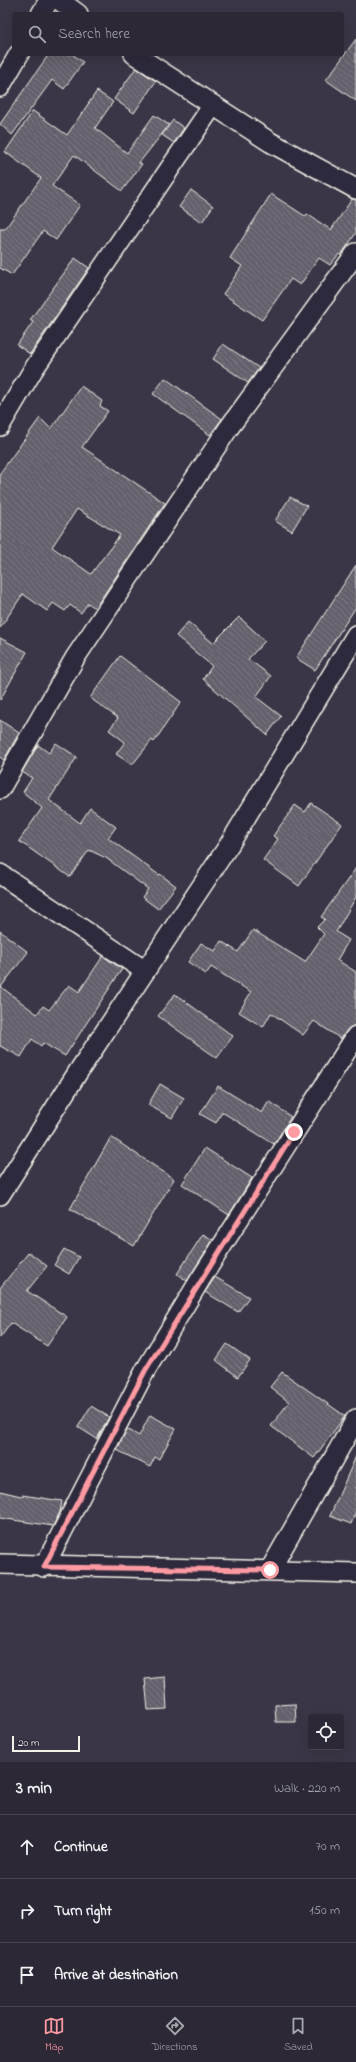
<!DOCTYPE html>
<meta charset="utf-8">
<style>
body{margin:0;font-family:"Indie Flower",sans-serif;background:#383441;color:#f1f3f6}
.controls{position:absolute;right:12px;bottom:12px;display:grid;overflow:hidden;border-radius:4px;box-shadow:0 4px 16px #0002}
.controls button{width:36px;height:36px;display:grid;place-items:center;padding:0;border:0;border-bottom:1px solid #484450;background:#2c2835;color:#f1f3f6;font:20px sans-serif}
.scale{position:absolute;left:12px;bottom:10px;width:68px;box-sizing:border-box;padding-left:4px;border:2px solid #f4f1e8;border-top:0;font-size:11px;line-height:14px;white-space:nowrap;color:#f4f1e8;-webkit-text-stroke:3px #2f2a3d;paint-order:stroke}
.stop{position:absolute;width:12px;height:12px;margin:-9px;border:3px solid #ff9aa2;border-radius:50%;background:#fff}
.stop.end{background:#ff9aa2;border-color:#fff;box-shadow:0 1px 4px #0008}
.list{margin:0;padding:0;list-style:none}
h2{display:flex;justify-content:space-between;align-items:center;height:52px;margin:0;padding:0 16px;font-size:17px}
h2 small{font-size:13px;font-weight:400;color:#a6a6ad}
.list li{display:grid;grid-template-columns:26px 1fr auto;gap:12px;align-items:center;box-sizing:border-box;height:64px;padding:0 16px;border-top:1px solid #484450}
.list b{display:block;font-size:15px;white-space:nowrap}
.list em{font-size:13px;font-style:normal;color:#a6a6ad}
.icon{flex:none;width:22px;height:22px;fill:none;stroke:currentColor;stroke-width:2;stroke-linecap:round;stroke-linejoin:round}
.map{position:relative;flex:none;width:356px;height:1762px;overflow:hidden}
.search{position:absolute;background:#2c2835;box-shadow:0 4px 16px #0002;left:12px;right:12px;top:12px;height:44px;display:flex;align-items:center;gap:10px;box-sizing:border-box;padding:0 14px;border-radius:4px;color:#a6a6ad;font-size:15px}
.sheet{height:244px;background:#2c2835}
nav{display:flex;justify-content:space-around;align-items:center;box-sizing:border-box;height:56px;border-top:1px solid #484450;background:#2c2835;font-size:11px;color:#a6a6ad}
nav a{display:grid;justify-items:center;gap:2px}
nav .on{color:#ff9aa2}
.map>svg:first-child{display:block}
.building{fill:url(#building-back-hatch);stroke:#f4f1e8;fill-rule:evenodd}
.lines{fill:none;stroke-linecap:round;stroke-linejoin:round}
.street-casing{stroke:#f4f1e8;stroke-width:22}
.street{stroke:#2f2a3d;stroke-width:19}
.route{stroke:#ff9aa2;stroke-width:5}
</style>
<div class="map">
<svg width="356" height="1762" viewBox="0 0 356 1762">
<defs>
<pattern id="building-back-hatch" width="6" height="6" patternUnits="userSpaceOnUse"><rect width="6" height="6" fill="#65616c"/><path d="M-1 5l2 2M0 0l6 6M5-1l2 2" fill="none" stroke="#7c7881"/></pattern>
</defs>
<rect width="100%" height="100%" fill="#3b3647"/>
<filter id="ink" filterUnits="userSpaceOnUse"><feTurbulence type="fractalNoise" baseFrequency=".025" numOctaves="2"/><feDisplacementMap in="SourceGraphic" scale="8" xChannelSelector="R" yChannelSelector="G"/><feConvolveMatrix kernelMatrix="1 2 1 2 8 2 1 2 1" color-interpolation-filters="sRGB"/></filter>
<g filter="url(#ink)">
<g class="building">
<path d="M 356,39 L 356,101 L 326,80 Z"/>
<path d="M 49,54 L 72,54 L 83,62 L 64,89 L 52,80 L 12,135 L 0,124 Z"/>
<path d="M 136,68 L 156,81 L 134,113 L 114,99 Z"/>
<path d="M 97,91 L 113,102 L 95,128 L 127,153 L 154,115 L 169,125 L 139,163 L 142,164 L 122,191 L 74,155 L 52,186 L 80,205 L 56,240 L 43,231 L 12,275 L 0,268 L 0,229 L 5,229 L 41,178 L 5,152 L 33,111 L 67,135 Z"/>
<path d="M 173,120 L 184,128 L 174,143 L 162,135 Z"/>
<path d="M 191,190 L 213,206 L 202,222 L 179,207 Z"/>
<path d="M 271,194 L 305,216 L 307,214 L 331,230 L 352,199 L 356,200 L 356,233 L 341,255 L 339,254 L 330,265 L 319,258 L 300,285 L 291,279 L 262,320 L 223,294 L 242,266 L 230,258 Z"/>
<path d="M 75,258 L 89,268 L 30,354 L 17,345 L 33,322 L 30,320 Z"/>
<path d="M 223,344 L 259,368 L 248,383 L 213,359 Z"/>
<path d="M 165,378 L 222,419 L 210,435 L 153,394 Z"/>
<path d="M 81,386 L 102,401 L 100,406 L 108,411 L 82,447 L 165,503 L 95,608 L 88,603 L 81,613 L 70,605 L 65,611 L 53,603 L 47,611 L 23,594 L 0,628 L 0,473 L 40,418 L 51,429 ZM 77,509 L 120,535 L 91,574 L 52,547 Z"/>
<path d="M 290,497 L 307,506 L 292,531 L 275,521 Z"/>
<path d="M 356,565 L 356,607 L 315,670 L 296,658 Z"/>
<path d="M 239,617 L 265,641 L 248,659 L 271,676 L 256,697 L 281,716 L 267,735 L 203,679 L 212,666 L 176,636 L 188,622 L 213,643 Z"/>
<path d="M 0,638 L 27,652 L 0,700 Z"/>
<path d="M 120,656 L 181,702 L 154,742 L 152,740 L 132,765 L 116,754 L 125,742 L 109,730 L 118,718 L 90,698 Z"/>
<path d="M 0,720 L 19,733 L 4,760 L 0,757 Z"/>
<path d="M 56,743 L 77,757 L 49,800 L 80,823 L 90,808 L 116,827 L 108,838 L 159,875 L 160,874 L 176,886 L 158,909 L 142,897 L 148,889 L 106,858 L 89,850 L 70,877 L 19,841 L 42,808 L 23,792 L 32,778 L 22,772 L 38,745 L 49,753 Z"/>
<path d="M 311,803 L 342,824 L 299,886 L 263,860 L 278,839 L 273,836 L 295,805 L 305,812 Z"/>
<path d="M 356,868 L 356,897 L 336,932 L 349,940 L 337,960 L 356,972 L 356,1025 L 347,1030 L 341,1039 L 314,1021 L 303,1035 L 271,1013 L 263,1027 L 239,1012 L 251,992 L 211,967 L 206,974 L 188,962 L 201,943 L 215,951 L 221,941 L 238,952 L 253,930 L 305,962 L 324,934 L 317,927 L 325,919 L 321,917 Z"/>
<path d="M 0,931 L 28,952 L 1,987 L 37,1014 L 43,1006 L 49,1010 L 69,985 L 79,992 L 103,956 L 122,969 L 65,1056 L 43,1043 L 41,1046 L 32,1039 L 21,1057 L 0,1046 Z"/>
<path d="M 175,994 L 233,1036 L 217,1058 L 158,1016 Z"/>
<path d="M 160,1084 L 184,1098 L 172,1118 L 148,1105 Z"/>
<path d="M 218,1086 L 262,1113 L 269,1101 L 291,1117 L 274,1144 L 222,1112 L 216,1123 L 200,1114 Z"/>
<path d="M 111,1137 L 174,1179 L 134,1246 L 70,1209 Z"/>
<path d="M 205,1148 L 252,1178 L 229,1215 L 182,1184 Z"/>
<path d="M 203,1234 L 213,1240 L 187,1281 L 177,1274 Z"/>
<path d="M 64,1249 L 79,1257 L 69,1274 L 54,1265 Z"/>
<path d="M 29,1252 L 47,1266 L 27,1291 L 67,1317 L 47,1346 L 11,1323 L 0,1338 L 0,1288 Z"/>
<path d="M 215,1277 L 249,1297 L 238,1312 L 205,1292 Z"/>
<path d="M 227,1344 L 250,1360 L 238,1377 L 216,1360 Z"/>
<path d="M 282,1372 L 345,1416 L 314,1458 L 271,1426 L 289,1402 L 270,1387 Z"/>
<path d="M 91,1406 L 109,1417 L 97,1439 L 78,1427 Z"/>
<path d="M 150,1415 L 176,1429 L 159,1459 L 155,1457 L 150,1467 L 117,1450 L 127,1429 L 139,1436 Z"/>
<path d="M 356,1456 L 356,1511 L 351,1524 L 330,1516 Z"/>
<path d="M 0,1491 L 21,1496 L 22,1495 L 62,1501 L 60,1512 L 53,1526 L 0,1518 Z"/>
<path d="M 165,1677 L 167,1709 L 148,1710 L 145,1679 Z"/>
<path d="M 295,1704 L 296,1722 L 276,1722 L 275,1705 Z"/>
</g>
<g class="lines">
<defs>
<g id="street">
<path d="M 59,0 L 78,14"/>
<path d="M 41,14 L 49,0"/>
<path d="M 134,54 L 270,142 L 356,189"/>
<path d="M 0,87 L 19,54"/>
<path d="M 0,426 L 33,370 L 213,105"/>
<path d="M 0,789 L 75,658 L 228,429 L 356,253"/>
<path d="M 0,874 L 145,971"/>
<path d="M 0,1195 L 78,1072 L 229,845 L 356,635"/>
<path d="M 0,1564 L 356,1573"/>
<path d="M 44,1567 L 145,1371 L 200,1280 L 356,1036"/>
<path d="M 270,1570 L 356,1419"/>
</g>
</defs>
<use href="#street" class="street-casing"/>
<use href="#street" class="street"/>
</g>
</g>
<g class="lines" filter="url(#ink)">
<path class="route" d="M 270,1570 L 44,1567 L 145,1371 L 294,1132"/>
</g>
</svg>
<div class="controls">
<button><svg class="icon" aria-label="locate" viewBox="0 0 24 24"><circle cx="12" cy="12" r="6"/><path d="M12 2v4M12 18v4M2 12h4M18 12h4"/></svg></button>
</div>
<div class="scale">20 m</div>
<div class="stop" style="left:270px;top:1570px"></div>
<div class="stop end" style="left:294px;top:1132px"></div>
<div class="search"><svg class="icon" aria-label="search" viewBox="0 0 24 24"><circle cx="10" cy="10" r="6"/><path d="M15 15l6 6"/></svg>Search here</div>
</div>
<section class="sheet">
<h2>3 min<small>Walk · 220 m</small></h2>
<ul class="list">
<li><svg class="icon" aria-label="ahead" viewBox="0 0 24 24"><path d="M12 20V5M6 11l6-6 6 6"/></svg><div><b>Continue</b></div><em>70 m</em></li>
<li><svg class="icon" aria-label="right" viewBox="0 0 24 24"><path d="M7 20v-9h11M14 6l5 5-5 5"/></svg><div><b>Turn right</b></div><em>150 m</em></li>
<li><svg class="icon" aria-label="arrive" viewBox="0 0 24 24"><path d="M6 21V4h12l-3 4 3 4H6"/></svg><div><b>Arrive at destination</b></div></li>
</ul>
</section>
<nav>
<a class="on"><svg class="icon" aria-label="map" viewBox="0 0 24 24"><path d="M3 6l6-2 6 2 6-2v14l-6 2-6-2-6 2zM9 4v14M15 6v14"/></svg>Map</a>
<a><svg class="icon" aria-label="directions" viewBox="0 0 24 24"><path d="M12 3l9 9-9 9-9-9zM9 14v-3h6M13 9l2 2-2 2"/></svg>Directions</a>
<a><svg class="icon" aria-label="saved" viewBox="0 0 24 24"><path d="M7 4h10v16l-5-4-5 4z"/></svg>Saved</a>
</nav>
